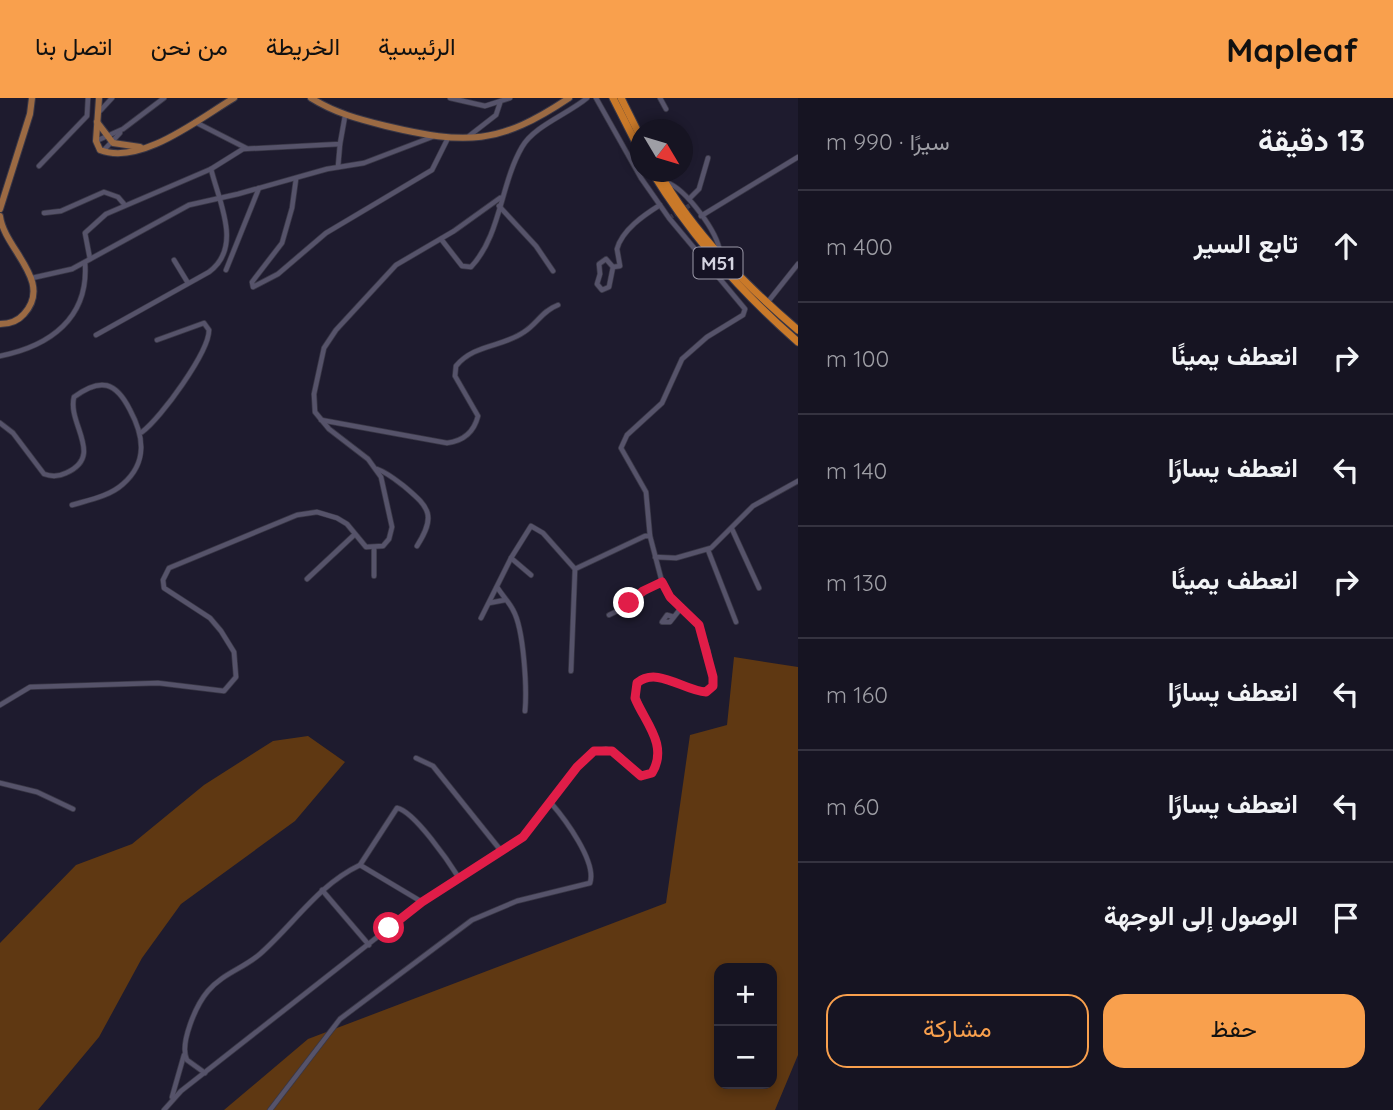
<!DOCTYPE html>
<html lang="ar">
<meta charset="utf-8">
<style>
body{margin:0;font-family:Quicksand,Vazirmatn,sans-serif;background:#1f1d2a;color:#f1f3f6;direction:rtl}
.controls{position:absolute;right:21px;bottom:21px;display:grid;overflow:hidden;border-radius:14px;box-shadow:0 4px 10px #0003}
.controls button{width:63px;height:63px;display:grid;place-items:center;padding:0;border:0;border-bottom:2px solid #353340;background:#161422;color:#f1f3f6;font:35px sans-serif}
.compass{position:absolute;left:630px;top:21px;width:63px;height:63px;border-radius:50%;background:#161422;box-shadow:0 4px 10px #0003;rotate:128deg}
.stop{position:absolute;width:21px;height:21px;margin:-16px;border:5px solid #e11d48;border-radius:50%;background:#fff}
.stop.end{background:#e11d48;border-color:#fff;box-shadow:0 2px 7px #0008}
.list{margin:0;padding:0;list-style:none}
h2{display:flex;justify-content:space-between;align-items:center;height:91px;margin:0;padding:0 28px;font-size:30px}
h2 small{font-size:23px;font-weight:400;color:#9e9ea5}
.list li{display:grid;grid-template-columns:46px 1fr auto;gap:21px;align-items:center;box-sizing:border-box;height:112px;padding:0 28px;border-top:2px solid #353340}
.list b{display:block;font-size:26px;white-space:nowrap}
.list em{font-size:23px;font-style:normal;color:#9e9ea5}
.actions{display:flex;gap:14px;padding:21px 28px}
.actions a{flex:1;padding:16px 0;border:2px solid #f9a04d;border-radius:21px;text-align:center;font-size:24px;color:#f9a04d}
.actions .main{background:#f9a04d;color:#111}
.icon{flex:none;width:38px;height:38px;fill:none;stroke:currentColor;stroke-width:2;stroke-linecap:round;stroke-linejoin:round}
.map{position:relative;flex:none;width:798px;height:1012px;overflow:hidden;direction:ltr}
header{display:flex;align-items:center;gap:42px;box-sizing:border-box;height:98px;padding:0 35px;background:#f9a04d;color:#111}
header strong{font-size:33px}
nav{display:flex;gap:38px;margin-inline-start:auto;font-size:24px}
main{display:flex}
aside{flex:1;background:#161422}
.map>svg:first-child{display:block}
.forest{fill:#5f3812;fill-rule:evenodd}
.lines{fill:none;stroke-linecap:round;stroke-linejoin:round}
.minor-tunnel{stroke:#393749;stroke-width:4.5;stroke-dasharray:4.5 2;stroke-linecap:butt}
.minor-casing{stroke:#393746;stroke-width:6}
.major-casing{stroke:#393746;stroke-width:8}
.highway-casing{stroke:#393746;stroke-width:9}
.minor{stroke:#56536a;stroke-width:4.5}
.major{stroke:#9b6a43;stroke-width:6}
.highway{stroke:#c97929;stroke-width:7}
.route{stroke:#e11d48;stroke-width:9}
.labels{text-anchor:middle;stroke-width:5;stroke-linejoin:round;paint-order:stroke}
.shield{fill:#151224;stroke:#9b99a8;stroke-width:2}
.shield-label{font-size:19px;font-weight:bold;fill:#d4d3e0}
</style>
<header>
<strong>Mapleaf</strong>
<nav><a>الرئيسية</a><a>الخريطة</a><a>من نحن</a><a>اتصل بنا</a></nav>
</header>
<main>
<aside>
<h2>13 دقيقة<small>سيرًا · 990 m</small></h2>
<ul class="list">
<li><svg class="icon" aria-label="ahead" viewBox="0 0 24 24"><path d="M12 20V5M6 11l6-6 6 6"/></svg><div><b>تابع السير</b></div><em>400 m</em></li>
<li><svg class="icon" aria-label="right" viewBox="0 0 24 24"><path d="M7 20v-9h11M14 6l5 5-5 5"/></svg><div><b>انعطف يمينًا</b></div><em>100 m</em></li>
<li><svg class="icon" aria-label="left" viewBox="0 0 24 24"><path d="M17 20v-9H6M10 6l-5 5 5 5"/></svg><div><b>انعطف يسارًا</b></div><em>140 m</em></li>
<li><svg class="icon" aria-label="right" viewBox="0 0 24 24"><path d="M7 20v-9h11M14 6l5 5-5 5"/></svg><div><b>انعطف يمينًا</b></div><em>130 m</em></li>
<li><svg class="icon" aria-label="left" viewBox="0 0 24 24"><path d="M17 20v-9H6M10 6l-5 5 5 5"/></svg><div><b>انعطف يسارًا</b></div><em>160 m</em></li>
<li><svg class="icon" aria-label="left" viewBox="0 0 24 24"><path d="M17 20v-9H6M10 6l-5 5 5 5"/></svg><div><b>انعطف يسارًا</b></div><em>60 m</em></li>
<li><svg class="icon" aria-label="arrive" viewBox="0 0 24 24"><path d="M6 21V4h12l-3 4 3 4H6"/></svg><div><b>الوصول إلى الوجهة</b></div></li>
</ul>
<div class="actions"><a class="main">حفظ</a><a>مشاركة</a></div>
</aside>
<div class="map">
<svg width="798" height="1012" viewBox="0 0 798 1012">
<rect width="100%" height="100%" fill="#1e1b2e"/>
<g class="forest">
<path d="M 734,559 L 798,569 L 798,957 L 775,1012 L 224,1012 L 308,941 L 666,805 L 690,637 L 727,627 ZM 719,870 L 772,870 L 772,986 L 719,986 Z"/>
<path d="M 308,638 L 345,664 L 295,723 L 181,806 L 142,860 L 99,939 L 38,1012 L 0,1012 L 0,845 L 76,767 L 132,746 L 204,687 L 273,643 Z"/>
</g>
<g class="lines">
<path class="minor-tunnel" d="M 669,120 L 692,106"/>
<defs>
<g id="minor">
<path d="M 450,0 L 485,8 L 510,0"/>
<path d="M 660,0 L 666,11"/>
<path d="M 100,13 L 112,0"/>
<path d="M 195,24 L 246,50"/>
<path d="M 469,38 L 496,17 L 500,5"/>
<path d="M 96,43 L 123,31 L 164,0"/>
<path d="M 103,53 L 120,35"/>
<path d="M 39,68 L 87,18 L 88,0"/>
<path d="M 338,69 L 340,46"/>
<path d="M 296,81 L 292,110 L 282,145 L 252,184 L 253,189 L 278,176 L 326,135 L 432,72 L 447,42"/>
<path d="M 666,84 C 686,91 718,134 720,155"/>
<path d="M 689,101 L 699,91 L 708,60"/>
<path d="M 499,108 L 536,148 L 553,173"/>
<path d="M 44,115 L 61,113 L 104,94 L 118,99 L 124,106"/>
<path d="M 701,118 L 798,59"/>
<path d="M 441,141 L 462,168 L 471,169 C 501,137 500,87 522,49 C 534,28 568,16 587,0"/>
<path d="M 90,161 L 85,135 L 106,116 L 211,71 L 243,51 L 340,46 L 345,18"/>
<path d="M 606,161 L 613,169 L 609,189 L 602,192 L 597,186 L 600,176 L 599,166 Z"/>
<path d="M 174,162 L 188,185"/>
<path d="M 613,169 L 620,168 L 617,151 C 622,132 644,117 660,107"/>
<path d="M 226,172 L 259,90"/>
<path d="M 32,180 L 72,171 L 189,107 L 238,96 L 327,71 L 364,65 L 432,39"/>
<path d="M 767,205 L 798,166"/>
<path d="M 96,237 L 209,174 C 243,149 219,104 211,71"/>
<path d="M 0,258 C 50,248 89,220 85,165"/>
<path d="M 321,322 L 447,345 C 463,343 474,334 478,318 L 455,278 L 456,268 C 474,246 503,249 524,234 C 537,226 542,213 558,207"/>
<path d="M 0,325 L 13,335 L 44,376 C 52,379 58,379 66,375 C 105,358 67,326 74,299 C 101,279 116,284 130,312 C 144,338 148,364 123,386 C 110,398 89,402 72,407"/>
<path d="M 142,334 C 161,320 209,254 209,232 L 204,225 L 157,242"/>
<path d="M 377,371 C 388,375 396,382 405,389 C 430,410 436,418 417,448"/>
<path d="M 732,431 L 759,490"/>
<path d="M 374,450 L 374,478"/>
<path d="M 708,452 L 736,524"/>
<path d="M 655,459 L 676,460 L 711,450 L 753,408 L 798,383"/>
<path d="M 531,477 L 511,460 L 531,428 L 543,435 L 575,471"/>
<path d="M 307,481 L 354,437"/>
<path d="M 497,489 C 502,497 509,504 513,512 C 524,531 527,591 525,613"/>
<path d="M 489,505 L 505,502"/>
<path d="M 609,517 C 629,509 642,493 662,484"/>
<path d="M 674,519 L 667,517 L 662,524 L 670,524 L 681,510"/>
<path d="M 481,520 L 511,460"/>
<path d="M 571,573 L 575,471 L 645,438 L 650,438"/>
<path d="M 0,607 L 30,589 L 158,585 L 224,593 L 236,579 L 234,554 L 221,533 L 210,520 L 164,490 L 163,482 L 169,470 L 297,417 L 317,414 L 337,420 L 347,426 L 366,449 L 383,448 L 389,441 L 392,429 L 381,379 L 368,361 L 329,331 L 315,314 L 314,296 L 324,250 L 336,232 L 396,167 L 454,133 L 500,100"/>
<path d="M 416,660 L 433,668 L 502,754"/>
<path d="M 0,685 L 37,694 L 73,711"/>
<path d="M 322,792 L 369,847"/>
<path d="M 422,804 L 360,767 L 397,710 C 414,713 449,764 459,780"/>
<path d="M 205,975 L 187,962 C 179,946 196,907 208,893 C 222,876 244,870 260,856 C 294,826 318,787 360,767"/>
<path d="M 172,999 L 184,957"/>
<path d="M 164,1012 L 181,993 L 422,804 L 523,739 L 584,661 L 594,654 L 606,651 L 620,658 L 641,678 L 652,675 C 674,640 622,605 640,582 L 659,579 L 702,594 L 713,588 L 708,553 L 699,527 L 670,499 L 662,484 L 650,438 L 646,394 L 621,350 L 627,337 L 662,305 L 682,261 L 707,239 L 743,217 L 745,211 L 669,120 L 641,80 L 596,0"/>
<path d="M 270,1012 L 340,921 L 472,822 L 517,803 L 590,785 C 597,764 565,721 551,705"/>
</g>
<g id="major">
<path d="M 99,0 L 96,43 L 100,52 C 141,68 200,20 234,0"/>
<path d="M 311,0 C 335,15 358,21 386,28 C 466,47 499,47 569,0"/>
<path d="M 97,24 L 113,45 L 140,49"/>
<path d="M 0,111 L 30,16 L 32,0"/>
<path d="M 0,118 C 4,151 54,183 24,216 C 18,223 9,226 0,226"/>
</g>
<g id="highway">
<path d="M 613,0 L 640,53"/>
<path d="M 621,0 L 640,38"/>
<path d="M 652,74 C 691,138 741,194 798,244"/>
<path d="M 659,74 C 693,135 745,187 798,232"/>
</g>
</defs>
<use href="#minor" class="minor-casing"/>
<use href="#major" class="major-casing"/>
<use href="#highway" class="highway-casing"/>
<use href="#minor" class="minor"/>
<use href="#major" class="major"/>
<use href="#highway" class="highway"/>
</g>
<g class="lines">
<path class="route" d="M 389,830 L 422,804 L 523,739 L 577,669 L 594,653 L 612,653 L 641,678 L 652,675 C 669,647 644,623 635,600 L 637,585 C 657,568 684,593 706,594 L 713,588 L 713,579 L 699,527 L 670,499 L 662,484 L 643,493 L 629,505"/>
</g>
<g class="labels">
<rect class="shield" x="693.5" y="149.5" width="49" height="31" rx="5"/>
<g class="shield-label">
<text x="718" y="172">M51</text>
</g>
</g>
</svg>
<div class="controls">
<button>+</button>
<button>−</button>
</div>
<svg class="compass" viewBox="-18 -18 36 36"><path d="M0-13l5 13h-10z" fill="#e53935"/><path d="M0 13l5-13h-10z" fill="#9e9ea5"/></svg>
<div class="stop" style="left:389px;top:830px"></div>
<div class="stop end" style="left:629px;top:505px"></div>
</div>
</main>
